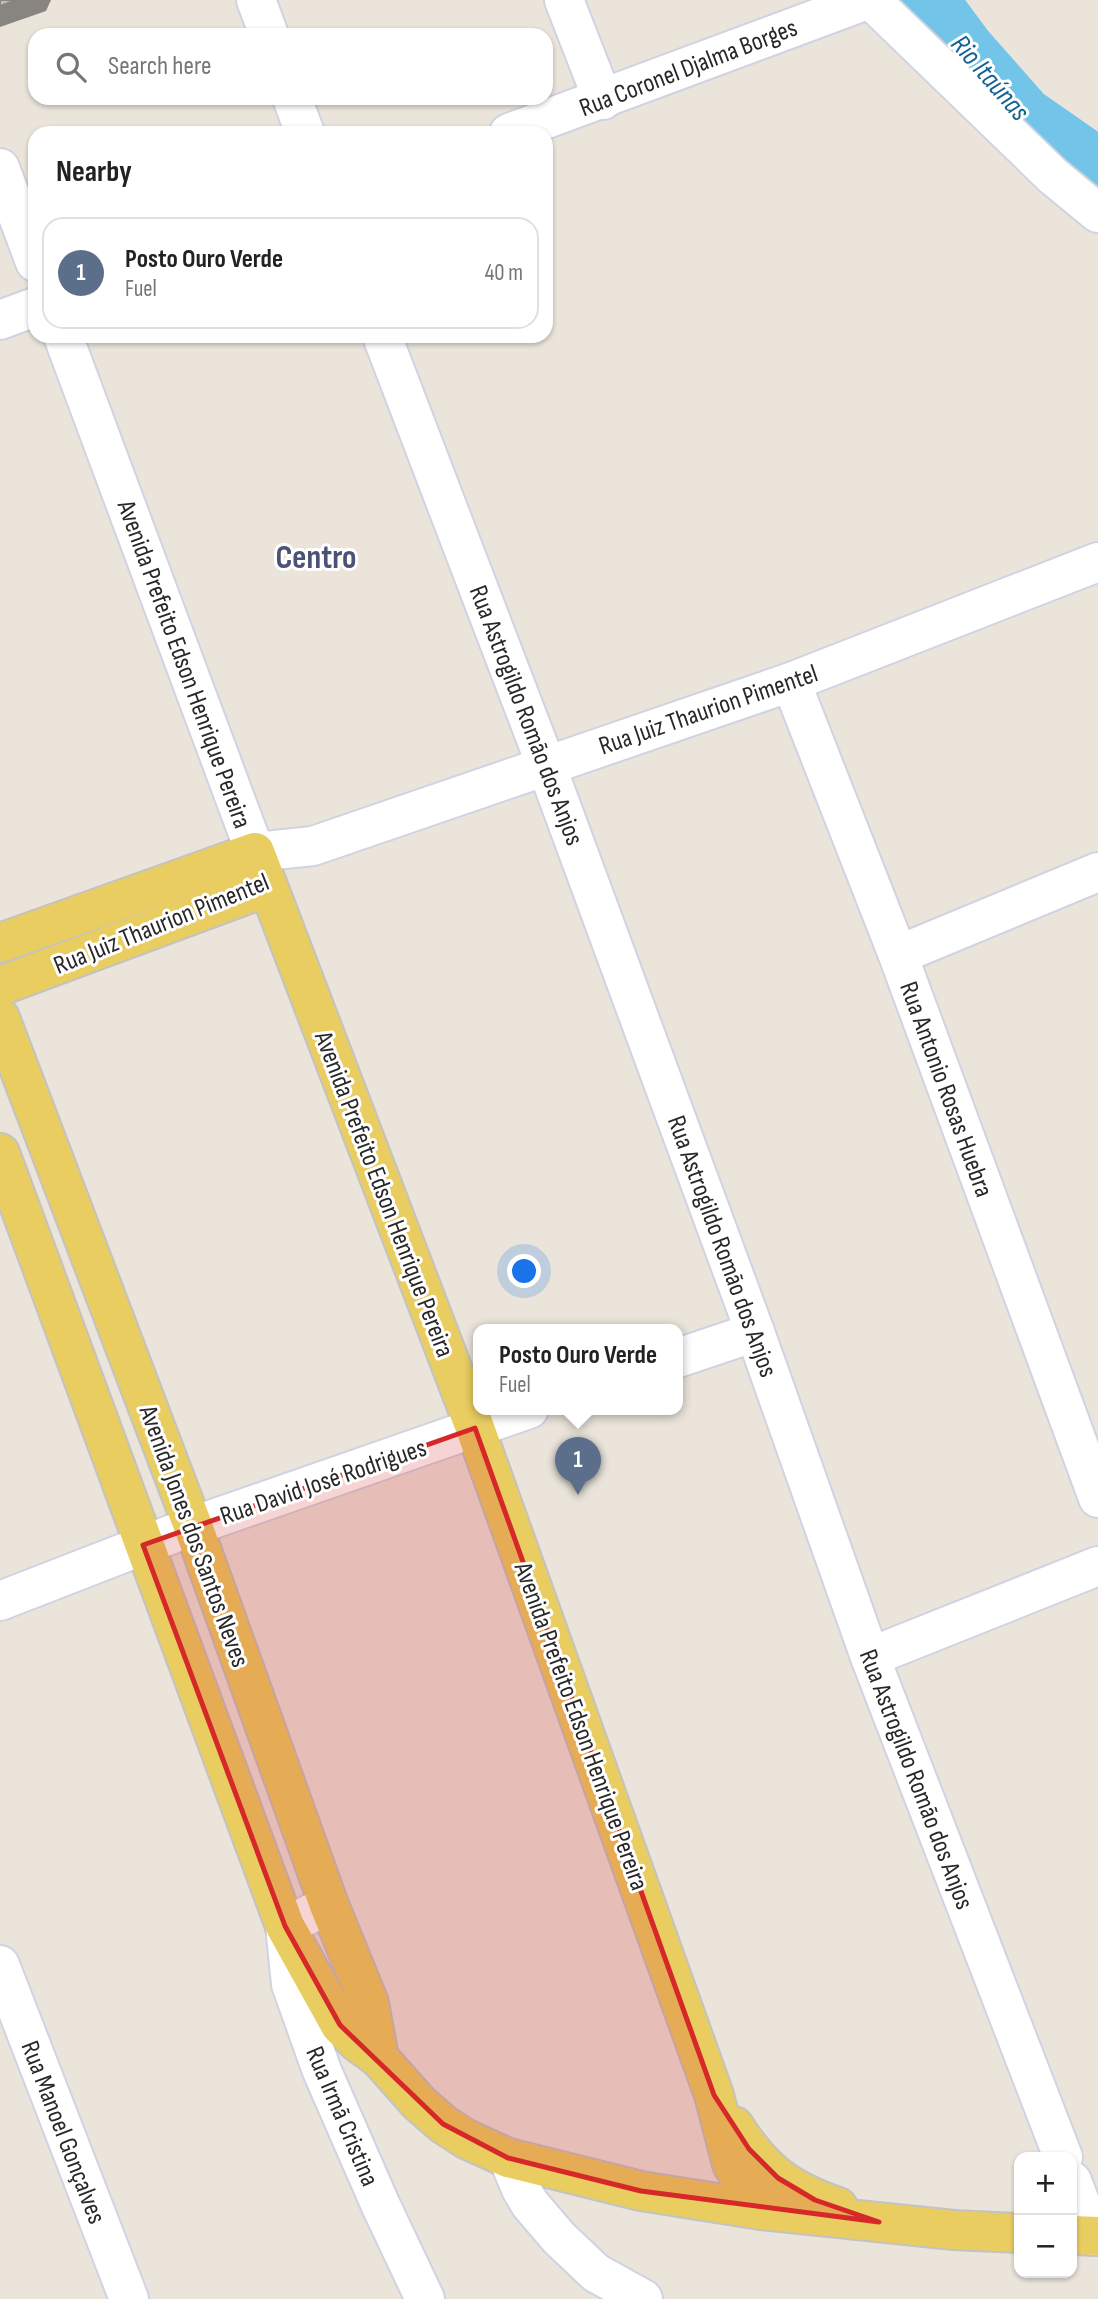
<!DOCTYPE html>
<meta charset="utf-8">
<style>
body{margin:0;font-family:"Sofia Sans Condensed",sans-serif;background:#f6f6f6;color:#222}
.controls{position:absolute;right:21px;bottom:21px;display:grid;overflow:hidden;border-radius:14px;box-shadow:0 2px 5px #0004}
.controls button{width:63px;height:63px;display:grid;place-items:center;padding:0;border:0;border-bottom:2px solid #e0e0e0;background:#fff;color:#222;font:35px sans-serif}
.you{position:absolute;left:525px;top:1272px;width:24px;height:24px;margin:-18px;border:5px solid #fff;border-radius:50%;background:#1a73e8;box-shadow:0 0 0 10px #1a73e833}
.badge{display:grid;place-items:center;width:46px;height:46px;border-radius:50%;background:#425df0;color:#fff;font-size:23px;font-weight:700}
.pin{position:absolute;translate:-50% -58px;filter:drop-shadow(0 2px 4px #0008)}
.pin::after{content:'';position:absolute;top:37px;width:24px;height:21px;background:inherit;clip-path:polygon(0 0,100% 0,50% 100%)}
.popup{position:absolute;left:473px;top:1324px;width:210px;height:91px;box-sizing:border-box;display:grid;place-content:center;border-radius:14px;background:#fff;filter:drop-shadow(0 2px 5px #0005);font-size:23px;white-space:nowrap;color:#767676}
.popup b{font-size:26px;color:#222}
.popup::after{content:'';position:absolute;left:50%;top:100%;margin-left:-14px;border:14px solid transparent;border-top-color:#fff}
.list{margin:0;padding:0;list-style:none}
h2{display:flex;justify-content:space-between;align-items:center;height:91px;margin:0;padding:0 28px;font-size:30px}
h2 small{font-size:23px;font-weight:400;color:#767676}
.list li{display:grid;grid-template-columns:46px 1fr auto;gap:21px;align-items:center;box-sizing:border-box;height:112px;margin:0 14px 14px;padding:0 14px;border:2px solid #e0e0e0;border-radius:21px}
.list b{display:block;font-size:26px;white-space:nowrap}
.list p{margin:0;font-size:23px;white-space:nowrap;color:#767676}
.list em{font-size:23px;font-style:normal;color:#767676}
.icon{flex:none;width:38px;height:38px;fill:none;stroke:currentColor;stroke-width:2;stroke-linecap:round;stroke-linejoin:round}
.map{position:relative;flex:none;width:1098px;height:2299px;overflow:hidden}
.search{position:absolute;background:#fff;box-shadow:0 2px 5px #0004;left:28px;top:28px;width:525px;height:77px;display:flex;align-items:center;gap:18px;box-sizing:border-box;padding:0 24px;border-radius:21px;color:#767676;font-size:26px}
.panel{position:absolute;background:#fff;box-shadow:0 2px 5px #0004;left:28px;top:126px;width:525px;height:217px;border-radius:21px}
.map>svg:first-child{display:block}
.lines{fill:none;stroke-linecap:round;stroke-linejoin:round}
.river{stroke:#72c5e8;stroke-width:63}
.minor-casing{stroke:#d0d3e1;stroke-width:42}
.major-casing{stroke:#c3c3c3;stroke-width:42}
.minor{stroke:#fff;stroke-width:38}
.major{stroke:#e9cd61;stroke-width:38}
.shaded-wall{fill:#888580}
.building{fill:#c2beb7;stroke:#888580;stroke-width:2}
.marked{fill:#d62828;fill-opacity:0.2;stroke:#d62828;stroke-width:5;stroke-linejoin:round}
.labels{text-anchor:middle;stroke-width:6;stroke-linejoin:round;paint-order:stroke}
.street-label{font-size:26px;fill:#282828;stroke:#fff}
.water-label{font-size:28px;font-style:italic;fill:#146291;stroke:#fff}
.district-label{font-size:33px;font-weight:bold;fill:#4b5276;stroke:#fff}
</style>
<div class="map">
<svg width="1098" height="2299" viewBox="0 0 1098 2299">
<rect width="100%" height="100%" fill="#eae4db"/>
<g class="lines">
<path class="river" d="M 926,0 L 963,50 L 1023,118 L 1098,170"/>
<defs>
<g id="minor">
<path d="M 256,0 L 269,35"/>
<path d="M 564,0 L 603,100"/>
<path d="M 871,0 L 1053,176 L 1098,213"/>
<path d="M 292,98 L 305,133"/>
<path d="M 509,133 L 867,0"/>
<path d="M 0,168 L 35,262"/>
<path d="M 0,320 L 35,307"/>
<path d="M 63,336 L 255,852 L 313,846 L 791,682 L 1098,562"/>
<path d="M 382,336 L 546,765 L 755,1332 L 870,1657 L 1063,2157"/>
<path d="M 791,682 L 898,955 L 1098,1498"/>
<path d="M 898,955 L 1098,872"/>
<path d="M 678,1358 L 755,1332"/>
<path d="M 0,1601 L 193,1526 L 529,1409"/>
<path d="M 870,1657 L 1098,1566"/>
<path d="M 329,1905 L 285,1926 L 291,1984 L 322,2071 L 381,2206 L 425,2299"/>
<path d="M 0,1965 L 129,2299"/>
<path d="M 508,2158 L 521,2189 L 530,2204 L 559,2238 L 596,2273 L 643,2299"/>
<path d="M 1072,2181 L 1093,2236"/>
</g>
<g id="major">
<path d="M 0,943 L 255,852 L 475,1428 L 714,2095 L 732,2164 L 761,2210"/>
<path d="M 0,986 L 267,887"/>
<path d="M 0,1018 L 193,1526 L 329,1905 L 369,2003 L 379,2058"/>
<path d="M 0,1153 L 285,1926 L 340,2025 L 357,2042 L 379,2058 L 419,2103 L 443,2124 L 466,2139 L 508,2158 L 641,2191 L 761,2210 L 954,2230 L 1019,2233"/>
<path d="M 734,2126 C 762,2170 787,2190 838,2207"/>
<path d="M 1072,2235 L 1098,2236"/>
</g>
</defs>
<use href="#minor" class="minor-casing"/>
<use href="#major" class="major-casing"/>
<use href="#minor" class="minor"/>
<use href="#major" class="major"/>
</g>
<path class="shaded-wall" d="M 16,0 L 51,0 L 46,11 L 0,27 L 0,6 Z"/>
<path class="building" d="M 0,0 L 16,0 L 0,6 Z"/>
<path class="marked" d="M 475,1428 L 714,2095 L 749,2149 L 778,2178 L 815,2200 L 879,2222 L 641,2191 L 508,2158 L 443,2124 L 340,2025 L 285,1926 L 143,1545 Z"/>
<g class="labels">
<g class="street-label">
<text transform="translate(688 67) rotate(-21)" y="9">Rua Coronel Djalma Borges</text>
<text transform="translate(185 664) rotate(70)" y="9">Avenida Prefeito Edson Henrique Pereira</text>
<text transform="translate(708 709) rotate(-19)" y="9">Rua Juiz Thaurion Pimentel</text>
<text transform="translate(527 715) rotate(69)" y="9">Rua Astrogildo Romão dos Anjos</text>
<text transform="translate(161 923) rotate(-22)" y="9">Rua Juiz Thaurion Pimentel</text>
<text transform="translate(947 1089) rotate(70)" y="9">Rua Antonio Rosas Huebra</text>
<text transform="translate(385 1194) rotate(69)" y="9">Avenida Prefeito Edson Henrique Pereira</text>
<text transform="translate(723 1246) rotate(70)" y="9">Rua Astrogildo Romão dos Anjos</text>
<text transform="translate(323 1481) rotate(-19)" y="9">Rua David José Rodrigues</text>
<text transform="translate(195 1536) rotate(70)" y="9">Avenida Jones dos Santos Neves</text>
<text transform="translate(582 1726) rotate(70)" y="9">Avenida Prefeito Edson Henrique Pereira</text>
<text transform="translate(917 1779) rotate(69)" y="9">Rua Astrogildo Romão dos Anjos</text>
<text transform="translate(343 2116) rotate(67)" y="9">Rua Irmã Cristina</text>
<text transform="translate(64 2132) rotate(69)" y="9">Rua Manoel Gonçalves</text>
</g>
<g class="water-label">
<text transform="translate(991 77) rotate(49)" y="10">Rio Itaúnas</text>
</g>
<g class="district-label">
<text x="316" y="568">Centro</text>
</g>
</g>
</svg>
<div class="controls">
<button>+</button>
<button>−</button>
</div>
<div class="you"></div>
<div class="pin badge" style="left:578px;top:1495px;background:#5c6f8a">1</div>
<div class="popup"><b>Posto Ouro Verde</b>Fuel</div>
<div class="search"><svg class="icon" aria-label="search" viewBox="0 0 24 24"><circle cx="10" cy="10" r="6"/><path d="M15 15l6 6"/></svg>Search here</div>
<section class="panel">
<h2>Nearby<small></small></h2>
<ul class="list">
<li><span class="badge" style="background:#5c6f8a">1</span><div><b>Posto Ouro Verde</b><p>Fuel</p></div><em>40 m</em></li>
</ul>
</section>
</div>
